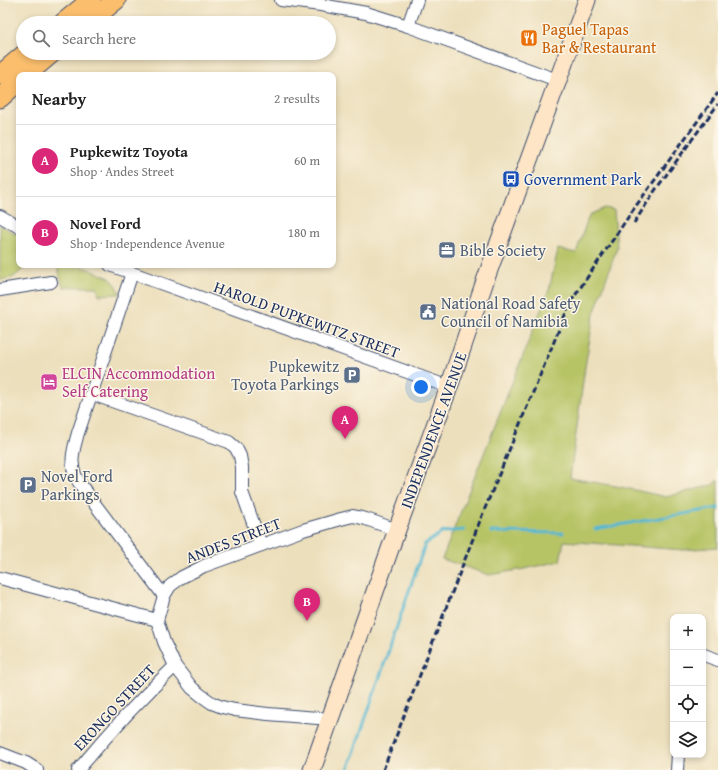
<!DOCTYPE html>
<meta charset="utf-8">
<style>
body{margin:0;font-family:"Gentium Book Plus",serif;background:#f2f2f2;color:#222}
.controls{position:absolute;right:12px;bottom:12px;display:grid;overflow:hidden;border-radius:8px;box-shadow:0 2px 6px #0003}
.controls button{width:36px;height:36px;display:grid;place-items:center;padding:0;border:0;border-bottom:1px solid #e0e0e0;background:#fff;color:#222;font:20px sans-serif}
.you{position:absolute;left:421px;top:387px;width:14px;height:14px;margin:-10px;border:3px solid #fff;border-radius:50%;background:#1a73e8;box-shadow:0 0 0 6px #1a73e833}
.badge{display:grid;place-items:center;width:26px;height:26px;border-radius:50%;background:#db2777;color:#fff;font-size:13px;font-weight:700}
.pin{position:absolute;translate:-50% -33px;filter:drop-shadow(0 1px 2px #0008)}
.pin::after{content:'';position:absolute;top:21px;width:14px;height:12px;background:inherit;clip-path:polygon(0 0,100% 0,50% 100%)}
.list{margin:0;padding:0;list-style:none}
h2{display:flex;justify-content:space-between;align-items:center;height:52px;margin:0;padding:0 16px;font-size:17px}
h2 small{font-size:13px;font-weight:400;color:#767676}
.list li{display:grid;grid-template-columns:26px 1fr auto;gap:12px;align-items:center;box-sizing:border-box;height:72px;padding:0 16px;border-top:1px solid #e0e0e0}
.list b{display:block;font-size:15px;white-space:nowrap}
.list p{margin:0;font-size:13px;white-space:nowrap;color:#767676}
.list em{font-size:13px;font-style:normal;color:#767676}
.icon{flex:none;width:22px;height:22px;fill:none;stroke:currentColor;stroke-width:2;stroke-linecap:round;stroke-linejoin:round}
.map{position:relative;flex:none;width:718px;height:770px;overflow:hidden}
.search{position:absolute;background:#fff;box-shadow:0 2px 6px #0003;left:16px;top:16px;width:320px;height:44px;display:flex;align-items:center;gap:10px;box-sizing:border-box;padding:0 14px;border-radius:22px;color:#767676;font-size:15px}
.panel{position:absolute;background:#fff;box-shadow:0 2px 6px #0003;left:16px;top:72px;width:320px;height:196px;border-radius:8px}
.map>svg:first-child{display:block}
.green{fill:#b7c466;stroke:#697a62}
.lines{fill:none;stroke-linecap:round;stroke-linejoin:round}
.stream{stroke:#54b8d2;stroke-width:3}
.street-casing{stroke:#3a496c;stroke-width:14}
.secondary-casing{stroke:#3a496c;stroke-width:19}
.primary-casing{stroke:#3a496c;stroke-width:21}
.street{stroke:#fff;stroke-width:12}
.secondary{stroke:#fde5c5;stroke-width:17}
.primary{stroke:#fabe6d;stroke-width:19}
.rail{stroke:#1b2f5e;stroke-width:3;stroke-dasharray:6 3;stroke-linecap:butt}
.labels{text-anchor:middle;stroke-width:3;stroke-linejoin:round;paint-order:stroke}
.food-label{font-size:16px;fill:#c56008;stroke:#fcf5e5;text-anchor:start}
.transit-label{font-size:16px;fill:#164399;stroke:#fcf5e5;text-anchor:start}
.service-label{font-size:16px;fill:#4e5e75;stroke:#fcf5e5;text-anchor:start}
.street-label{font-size:16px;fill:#1b2f5e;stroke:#fcf5e5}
.hotel-label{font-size:16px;fill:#b23c85;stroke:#fcf5e5;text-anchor:start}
</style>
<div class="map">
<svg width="718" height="770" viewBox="0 0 718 770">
<rect width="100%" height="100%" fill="#fcf5e5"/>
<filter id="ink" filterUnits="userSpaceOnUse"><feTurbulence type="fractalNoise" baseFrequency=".025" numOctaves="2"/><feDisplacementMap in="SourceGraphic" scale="8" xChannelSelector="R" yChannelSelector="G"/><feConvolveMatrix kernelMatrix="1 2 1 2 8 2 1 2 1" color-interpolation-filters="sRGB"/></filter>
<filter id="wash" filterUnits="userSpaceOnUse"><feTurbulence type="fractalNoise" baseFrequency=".012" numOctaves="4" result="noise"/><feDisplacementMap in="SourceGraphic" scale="16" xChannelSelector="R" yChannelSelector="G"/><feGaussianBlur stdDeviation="0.9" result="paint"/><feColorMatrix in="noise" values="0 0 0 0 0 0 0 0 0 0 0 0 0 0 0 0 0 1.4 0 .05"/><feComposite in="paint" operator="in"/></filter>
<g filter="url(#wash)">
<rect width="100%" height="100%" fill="#ecdfbc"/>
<g class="green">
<path d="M 605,208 L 614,210 L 617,248 L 594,314 L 585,367 L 570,478 L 621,487 L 666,497 L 712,485 L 718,480 L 718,547 L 684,550 L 564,541 L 560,561 L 524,569 L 489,575 L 442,559 L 549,290 L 558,249 L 576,253 L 589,215 Z"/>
<path d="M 0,225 L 19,236 L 19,265 L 29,265 L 12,278 L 0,280 Z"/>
<path d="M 57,265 L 79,265 L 110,278 L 117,286 L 120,294 L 99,295 L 97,287 L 63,287 Z"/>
</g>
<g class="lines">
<g class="stream">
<path d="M 595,529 L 718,508"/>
<path d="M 491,532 L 563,533"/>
<path d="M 348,770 L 425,544 L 443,532 L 464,530"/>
</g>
</g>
</g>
<g filter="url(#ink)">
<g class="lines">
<defs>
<g id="street">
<path d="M 281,0 L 321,5 L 366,13 L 408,26 L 557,80"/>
<path d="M 408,26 L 417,0"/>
<path d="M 0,216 L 19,227"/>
<path d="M 110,265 L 449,387"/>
<path d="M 132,273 L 78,433 C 74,448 69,462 76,477 C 78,482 82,486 85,491 L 164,596"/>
<path d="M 0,290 L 51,282"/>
<path d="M 92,394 L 229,442 L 236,448 L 240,456 L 242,467 L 242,492 L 261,545"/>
<path d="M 0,578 L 157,620"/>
<path d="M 703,655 L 704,655 L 718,660"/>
<path d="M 330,719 L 268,714 L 235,710 L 222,707 L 212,703 L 202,696 L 192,688 L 175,666 L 164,642 L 157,620 L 164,596 L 170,586 L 182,577 L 204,566 L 303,530 L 341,519 L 353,516 L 366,519 L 397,530"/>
<path d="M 0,753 L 26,763 L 37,770"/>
<path d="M 78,770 C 108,734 140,699 175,666"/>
<path d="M 677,770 L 678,755"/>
</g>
<path id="secondary" d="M 312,770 L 390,549 L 449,387 L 485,281 L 587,0"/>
<g id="primary">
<path d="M 63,23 L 91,0"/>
<path d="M 88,23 L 116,0"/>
<path d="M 0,75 L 26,53"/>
<path d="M 26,75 L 52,53"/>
<path d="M 0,98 L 19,81"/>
</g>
</defs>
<use href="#street" class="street-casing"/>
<use href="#secondary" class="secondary-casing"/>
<use href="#primary" class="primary-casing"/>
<use href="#street" class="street"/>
<use href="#secondary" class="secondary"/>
<use href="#primary" class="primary"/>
<g class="rail">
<path d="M 634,223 L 656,189 L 718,104"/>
<path d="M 383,770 L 481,518 L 570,303 L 633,210 L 718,93"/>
</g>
</g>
</g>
<defs>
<symbol id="restaurant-square" viewBox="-11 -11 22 22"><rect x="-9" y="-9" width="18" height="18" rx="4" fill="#e8710a" stroke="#fcf5e5"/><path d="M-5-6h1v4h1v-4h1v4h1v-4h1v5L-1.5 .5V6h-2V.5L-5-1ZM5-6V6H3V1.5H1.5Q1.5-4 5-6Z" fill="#fff"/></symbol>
<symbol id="bus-square" viewBox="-11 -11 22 22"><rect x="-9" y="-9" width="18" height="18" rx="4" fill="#1a4fb4" stroke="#fcf5e5"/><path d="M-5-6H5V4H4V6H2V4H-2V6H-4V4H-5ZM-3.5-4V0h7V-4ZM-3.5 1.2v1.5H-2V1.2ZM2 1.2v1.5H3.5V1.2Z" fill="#fff"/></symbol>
<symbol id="office-square" viewBox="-11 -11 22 22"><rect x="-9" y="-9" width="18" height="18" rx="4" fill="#5c6f8a" stroke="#fcf5e5"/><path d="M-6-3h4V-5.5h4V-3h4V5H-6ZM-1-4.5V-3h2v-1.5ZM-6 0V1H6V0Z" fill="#fff"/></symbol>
<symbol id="civic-square" viewBox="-11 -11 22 22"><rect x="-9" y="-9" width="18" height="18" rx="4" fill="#5c6f8a" stroke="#fcf5e5"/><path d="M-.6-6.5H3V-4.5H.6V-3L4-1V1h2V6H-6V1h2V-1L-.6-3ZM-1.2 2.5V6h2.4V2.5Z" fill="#fff"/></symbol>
<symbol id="parking-square" viewBox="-11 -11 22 22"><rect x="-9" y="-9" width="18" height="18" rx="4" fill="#5c6f8a" stroke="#fcf5e5"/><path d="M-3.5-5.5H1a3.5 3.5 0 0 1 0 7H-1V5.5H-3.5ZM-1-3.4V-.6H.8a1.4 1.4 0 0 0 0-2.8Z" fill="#fff"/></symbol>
<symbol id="hotel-square" viewBox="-11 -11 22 22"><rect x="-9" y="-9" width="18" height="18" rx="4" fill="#d1479c" stroke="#fcf5e5"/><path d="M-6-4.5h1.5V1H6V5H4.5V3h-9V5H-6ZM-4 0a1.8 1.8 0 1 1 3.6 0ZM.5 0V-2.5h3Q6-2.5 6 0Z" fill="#fff"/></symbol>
</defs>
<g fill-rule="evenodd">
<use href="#restaurant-square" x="519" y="28" width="20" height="20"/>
<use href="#bus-square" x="501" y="169" width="20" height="20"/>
<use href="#office-square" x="437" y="240" width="20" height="20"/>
<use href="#civic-square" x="418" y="302" width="20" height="20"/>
<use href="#parking-square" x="342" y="365" width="20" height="20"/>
<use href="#hotel-square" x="39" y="372" width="20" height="20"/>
<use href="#parking-square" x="18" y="475" width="20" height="20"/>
</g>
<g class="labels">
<g class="food-label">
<text x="542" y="35">Paguel Tapas<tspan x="542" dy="18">Bar &amp; Restaurant</tspan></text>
</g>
<g class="transit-label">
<text x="524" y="185">Government Park</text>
</g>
<g class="service-label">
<text x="460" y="256">Bible Society</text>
<text x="441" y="309">National Road Safety<tspan x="441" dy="18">Council of Namibia</tspan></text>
<text x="339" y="372" text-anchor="end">Pupkewitz<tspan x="339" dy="18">Toyota Parkings</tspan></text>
<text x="41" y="482">Novel Ford<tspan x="41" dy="18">Parkings</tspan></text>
</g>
<g class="street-label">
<text transform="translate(307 319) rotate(20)" y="6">HAROLD PUPKEWITZ STREET</text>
<text transform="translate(433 430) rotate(-70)" y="6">INDEPENDENCE AVENUE</text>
<text transform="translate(233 540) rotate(-21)" y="6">ANDES STREET</text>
<text transform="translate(114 707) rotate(-47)" y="6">ERONGO STREET</text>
</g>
<g class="hotel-label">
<text x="62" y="379">ELCIN Accommodation<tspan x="62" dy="18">Self Catering</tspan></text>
</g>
</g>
</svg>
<div class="controls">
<button>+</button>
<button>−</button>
<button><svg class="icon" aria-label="locate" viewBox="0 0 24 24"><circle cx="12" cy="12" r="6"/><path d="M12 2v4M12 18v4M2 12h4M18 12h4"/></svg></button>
<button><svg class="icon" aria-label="layers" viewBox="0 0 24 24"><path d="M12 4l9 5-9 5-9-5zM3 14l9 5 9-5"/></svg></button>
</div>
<div class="you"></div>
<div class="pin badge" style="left:345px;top:439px">A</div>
<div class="pin badge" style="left:307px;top:621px">B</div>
<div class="search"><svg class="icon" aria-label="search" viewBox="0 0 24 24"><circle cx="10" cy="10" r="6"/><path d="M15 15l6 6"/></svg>Search here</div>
<section class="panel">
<h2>Nearby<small>2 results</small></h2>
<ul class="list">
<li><span class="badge">A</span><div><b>Pupkewitz Toyota</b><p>Shop · Andes Street</p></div><em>60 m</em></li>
<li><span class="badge">B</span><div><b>Novel Ford</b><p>Shop · Independence Avenue</p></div><em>180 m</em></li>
</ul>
</section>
</div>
